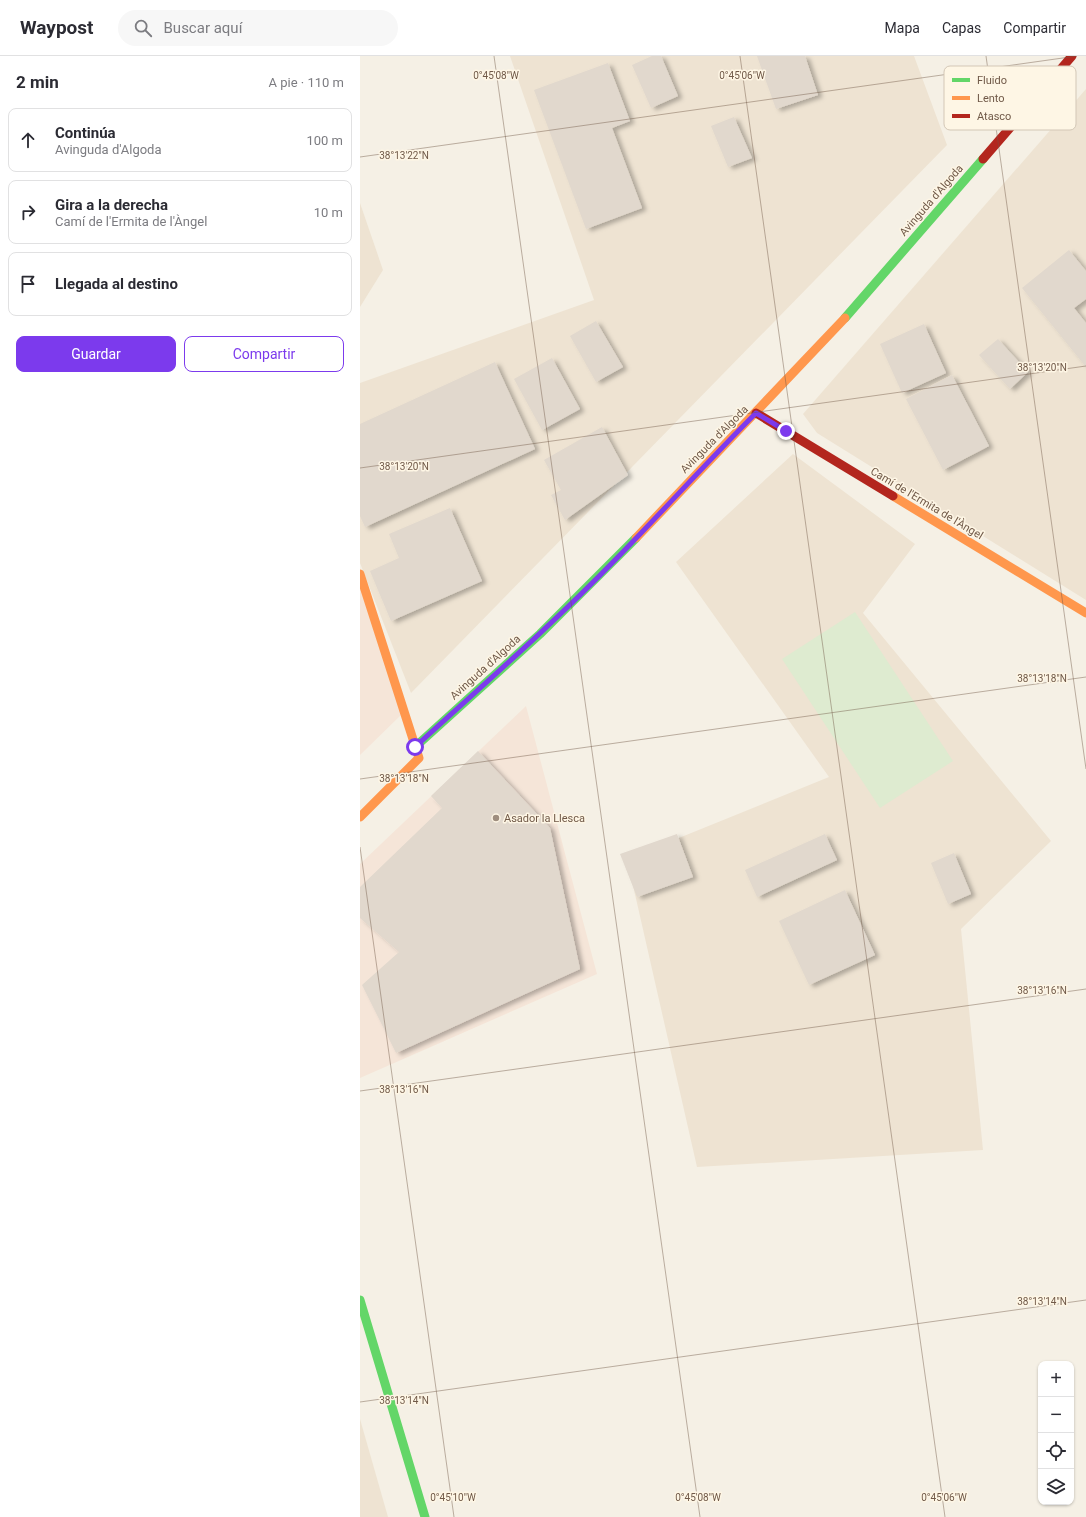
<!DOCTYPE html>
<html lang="es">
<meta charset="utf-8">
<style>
body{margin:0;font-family:Roboto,sans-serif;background:#f7f7f7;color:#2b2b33}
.controls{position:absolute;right:12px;bottom:12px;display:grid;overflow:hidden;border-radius:8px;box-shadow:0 1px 3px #0004}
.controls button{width:36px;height:36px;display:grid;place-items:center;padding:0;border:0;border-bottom:1px solid #e1e1e2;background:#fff;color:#2b2b33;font:20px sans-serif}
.stop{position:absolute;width:12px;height:12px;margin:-9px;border:3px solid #7c3aed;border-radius:50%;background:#fff}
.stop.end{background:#7c3aed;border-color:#fff;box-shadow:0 1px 4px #0008}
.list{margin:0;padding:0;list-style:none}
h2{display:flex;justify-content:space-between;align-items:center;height:52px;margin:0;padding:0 16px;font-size:17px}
h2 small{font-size:13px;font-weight:400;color:#7c7c81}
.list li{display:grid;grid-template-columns:26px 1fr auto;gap:12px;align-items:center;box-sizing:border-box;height:64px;margin:0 8px 8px;padding:0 8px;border:1px solid #e1e1e2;border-radius:8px}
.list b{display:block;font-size:15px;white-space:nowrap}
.list p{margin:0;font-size:13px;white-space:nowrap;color:#7c7c81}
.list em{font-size:13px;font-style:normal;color:#7c7c81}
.actions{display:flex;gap:8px;padding:12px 16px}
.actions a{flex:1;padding:9px 0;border:1px solid #7c3aed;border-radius:8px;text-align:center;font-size:14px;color:#7c3aed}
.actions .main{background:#7c3aed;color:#fff}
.icon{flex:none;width:22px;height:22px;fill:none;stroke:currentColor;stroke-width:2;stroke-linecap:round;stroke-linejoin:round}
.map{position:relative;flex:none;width:726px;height:1461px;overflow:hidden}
header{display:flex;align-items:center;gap:24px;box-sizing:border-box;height:56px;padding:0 20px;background:#fff;border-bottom:1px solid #e1e1e2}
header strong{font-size:19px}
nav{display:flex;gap:22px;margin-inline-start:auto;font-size:14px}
.search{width:280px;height:36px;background:#f7f7f7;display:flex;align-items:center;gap:10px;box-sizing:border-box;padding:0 14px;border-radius:22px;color:#7c7c81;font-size:15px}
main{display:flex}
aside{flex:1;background:#fff}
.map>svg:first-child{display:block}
.residential{fill:#eee3d2}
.commercial{fill:#f5e5d8}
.garden{fill:#deebd0}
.building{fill:#e1d8cd;filter:url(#shadow)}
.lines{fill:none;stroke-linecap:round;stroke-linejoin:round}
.fast{stroke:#63d668;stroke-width:9}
.slow{stroke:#ff974d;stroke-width:9}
.jam{stroke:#b3261e;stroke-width:9}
.route{stroke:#7c3aed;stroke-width:5}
.ticks{fill:none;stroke:#705948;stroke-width:1;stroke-opacity:0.45}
.poi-dot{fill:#9f8e7f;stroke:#fef6e5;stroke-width:1.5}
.labels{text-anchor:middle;stroke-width:3;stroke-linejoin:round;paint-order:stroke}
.street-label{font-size:11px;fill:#705948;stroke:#fef6e5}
.poi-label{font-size:11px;fill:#705948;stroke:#fef6e5;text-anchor:start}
.key{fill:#fef6e5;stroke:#d3c7b6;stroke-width:1}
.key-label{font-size:11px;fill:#705948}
.ticks-label{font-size:10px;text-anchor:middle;fill:#705948;stroke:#fef6e5;stroke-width:3;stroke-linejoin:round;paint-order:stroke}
</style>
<header>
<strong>Waypost</strong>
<div class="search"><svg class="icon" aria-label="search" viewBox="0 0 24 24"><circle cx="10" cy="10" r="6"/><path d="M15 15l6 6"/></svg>Buscar aquí</div>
<nav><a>Mapa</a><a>Capas</a><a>Compartir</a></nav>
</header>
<main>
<aside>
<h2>2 min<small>A pie · 110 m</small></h2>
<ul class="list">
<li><svg class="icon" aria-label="ahead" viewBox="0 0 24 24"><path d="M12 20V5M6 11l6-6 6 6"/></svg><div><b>Continúa</b><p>Avinguda d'Algoda</p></div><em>100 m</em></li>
<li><svg class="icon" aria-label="right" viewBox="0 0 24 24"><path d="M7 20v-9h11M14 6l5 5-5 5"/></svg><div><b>Gira a la derecha</b><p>Camí de l'Ermita de l'Àngel</p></div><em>10 m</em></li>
<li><svg class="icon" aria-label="arrive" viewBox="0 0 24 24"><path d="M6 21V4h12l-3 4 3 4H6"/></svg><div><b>Llegada al destino</b></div></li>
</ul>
<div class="actions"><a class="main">Guardar</a><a>Compartir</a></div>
</aside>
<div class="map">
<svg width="726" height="1461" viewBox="0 0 726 1461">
<defs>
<filter id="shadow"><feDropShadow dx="4.5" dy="2.5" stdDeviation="2" flood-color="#0004"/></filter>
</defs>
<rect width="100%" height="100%" fill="#f5f0e5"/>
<g class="residential">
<path d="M 150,0 L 554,0 L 587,89 L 51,637 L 0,507 L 0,327 L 234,244 Z"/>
<path d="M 726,33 L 726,544 L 457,377 L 443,358 Z"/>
<path d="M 0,147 L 23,214 L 0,251 Z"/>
<path d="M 433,398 L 555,488 L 503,557 L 691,785 L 601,873 L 623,1094 L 337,1111 L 267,803 L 469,721 L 316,506 Z"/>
<path d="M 0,1363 L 28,1461 L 0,1461 Z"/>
</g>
<g class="commercial">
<path d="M 0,529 L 44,656 L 0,699 Z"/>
<path d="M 166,650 L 237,918 L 0,1022 L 0,808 Z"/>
</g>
<path class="garden" d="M 495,556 L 593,705 L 520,752 L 422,603 Z"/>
<g class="building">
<path d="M 292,0 L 301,0 L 318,40 L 291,52 L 272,9 Z"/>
<path d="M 397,0 L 445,0 L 458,39 L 416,53 Z"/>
<path d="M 248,7 L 270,65 L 252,72 L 282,152 L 226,173 L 174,34 Z"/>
<path d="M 374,61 L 392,102 L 368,111 L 351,70 Z"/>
<path d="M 709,194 L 726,215 L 726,243 L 714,252 L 726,267 L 726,311 L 662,232 Z"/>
<path d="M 236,265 L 263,311 L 236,326 L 210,280 Z"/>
<path d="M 564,268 L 586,317 L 542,337 L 520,288 Z"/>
<path d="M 638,283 L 668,316 L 650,333 L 619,299 Z"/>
<path d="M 192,302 L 220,353 L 182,374 L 154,323 Z"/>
<path d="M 135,306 L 175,393 L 5,471 L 0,460 L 0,368 Z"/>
<path d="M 592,319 L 629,390 L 583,414 L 546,343 Z"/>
<path d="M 242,371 L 268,419 L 205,464 L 191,439 L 201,434 L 184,404 Z"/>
<path d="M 90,452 L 122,525 L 31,565 L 10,515 L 39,502 L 29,478 Z"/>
<path d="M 118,695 L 190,772 L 220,913 L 36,997 L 2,929 L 39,896 L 0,862 L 0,831 L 82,752 L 71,740 Z"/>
<path d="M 317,778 L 333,821 L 277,841 L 260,798 Z"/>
<path d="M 465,778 L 477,804 L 397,841 L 385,814 Z"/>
<path d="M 594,797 L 611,838 L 588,848 L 571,807 Z"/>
<path d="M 485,834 L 515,899 L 449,929 L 419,865 Z"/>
</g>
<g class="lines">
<g class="fast">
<path d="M 485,262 L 623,103"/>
<path d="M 55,691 L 180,578 L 276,482"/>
<path d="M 0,1244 L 65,1461"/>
</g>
<g class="slow">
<path d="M 533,440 L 726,557"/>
<path d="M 276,482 L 485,262"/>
<path d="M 0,518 L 59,702 L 0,761"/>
</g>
<g class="jam">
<path d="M 623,103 L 712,0"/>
<path d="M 396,357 L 533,440"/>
</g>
</g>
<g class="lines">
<path class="route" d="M 55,691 C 123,629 192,569 256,503 C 303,455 348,405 396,357 L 426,375"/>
</g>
<path class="ticks" d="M 134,0 L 340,1461M 380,0 L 585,1461M 626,0 L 726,713M 0,101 L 717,0M 0,412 L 726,310M 0,723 L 726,621M 0,791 L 94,1461M 0,1035 L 726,933M 0,1346 L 726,1244"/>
<circle class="poi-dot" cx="136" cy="762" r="4"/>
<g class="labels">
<g class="street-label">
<text transform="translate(571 144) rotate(-49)" y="4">Avinguda d'Algoda</text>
<text transform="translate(354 383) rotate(-45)" y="4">Avinguda d'Algoda</text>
<text transform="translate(567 447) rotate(31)" y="4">Camí de l'Ermita de l'Àngel</text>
<text transform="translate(125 611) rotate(-42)" y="4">Avinguda d'Algoda</text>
</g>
<g class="poi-label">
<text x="144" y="766">Asador la Llesca</text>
</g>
</g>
<rect x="584" y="10" width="132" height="64" rx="6" class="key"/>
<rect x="592" y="22" width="18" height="4" fill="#63d668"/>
<rect x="592" y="40" width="18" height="4" fill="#ff974d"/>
<rect x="592" y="58" width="18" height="4" fill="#b3261e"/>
<g class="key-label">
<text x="617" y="28">Fluido</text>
<text x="617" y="46">Lento</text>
<text x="617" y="64">Atasco</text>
</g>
<g class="ticks-label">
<text x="136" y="23">0°45'08"W</text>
<text x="382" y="23">0°45'06"W</text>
<text x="44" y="103">38°13'22"N</text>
<text x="682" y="315">38°13'20"N</text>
<text x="44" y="414">38°13'20"N</text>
<text x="682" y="626">38°13'18"N</text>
<text x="44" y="726">38°13'18"N</text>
<text x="682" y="938">38°13'16"N</text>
<text x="44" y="1037">38°13'16"N</text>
<text x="682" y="1249">38°13'14"N</text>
<text x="44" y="1348">38°13'14"N</text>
<text x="93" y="1445">0°45'10"W</text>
<text x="338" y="1445">0°45'08"W</text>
<text x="584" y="1445">0°45'06"W</text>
</g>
</svg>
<div class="controls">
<button>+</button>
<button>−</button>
<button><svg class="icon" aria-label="locate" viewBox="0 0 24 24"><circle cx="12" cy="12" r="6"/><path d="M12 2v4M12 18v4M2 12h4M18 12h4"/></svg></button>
<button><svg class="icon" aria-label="layers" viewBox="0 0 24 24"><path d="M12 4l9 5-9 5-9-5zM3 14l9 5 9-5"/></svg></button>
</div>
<div class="stop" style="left:55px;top:691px"></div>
<div class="stop end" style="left:426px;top:375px"></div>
</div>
</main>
